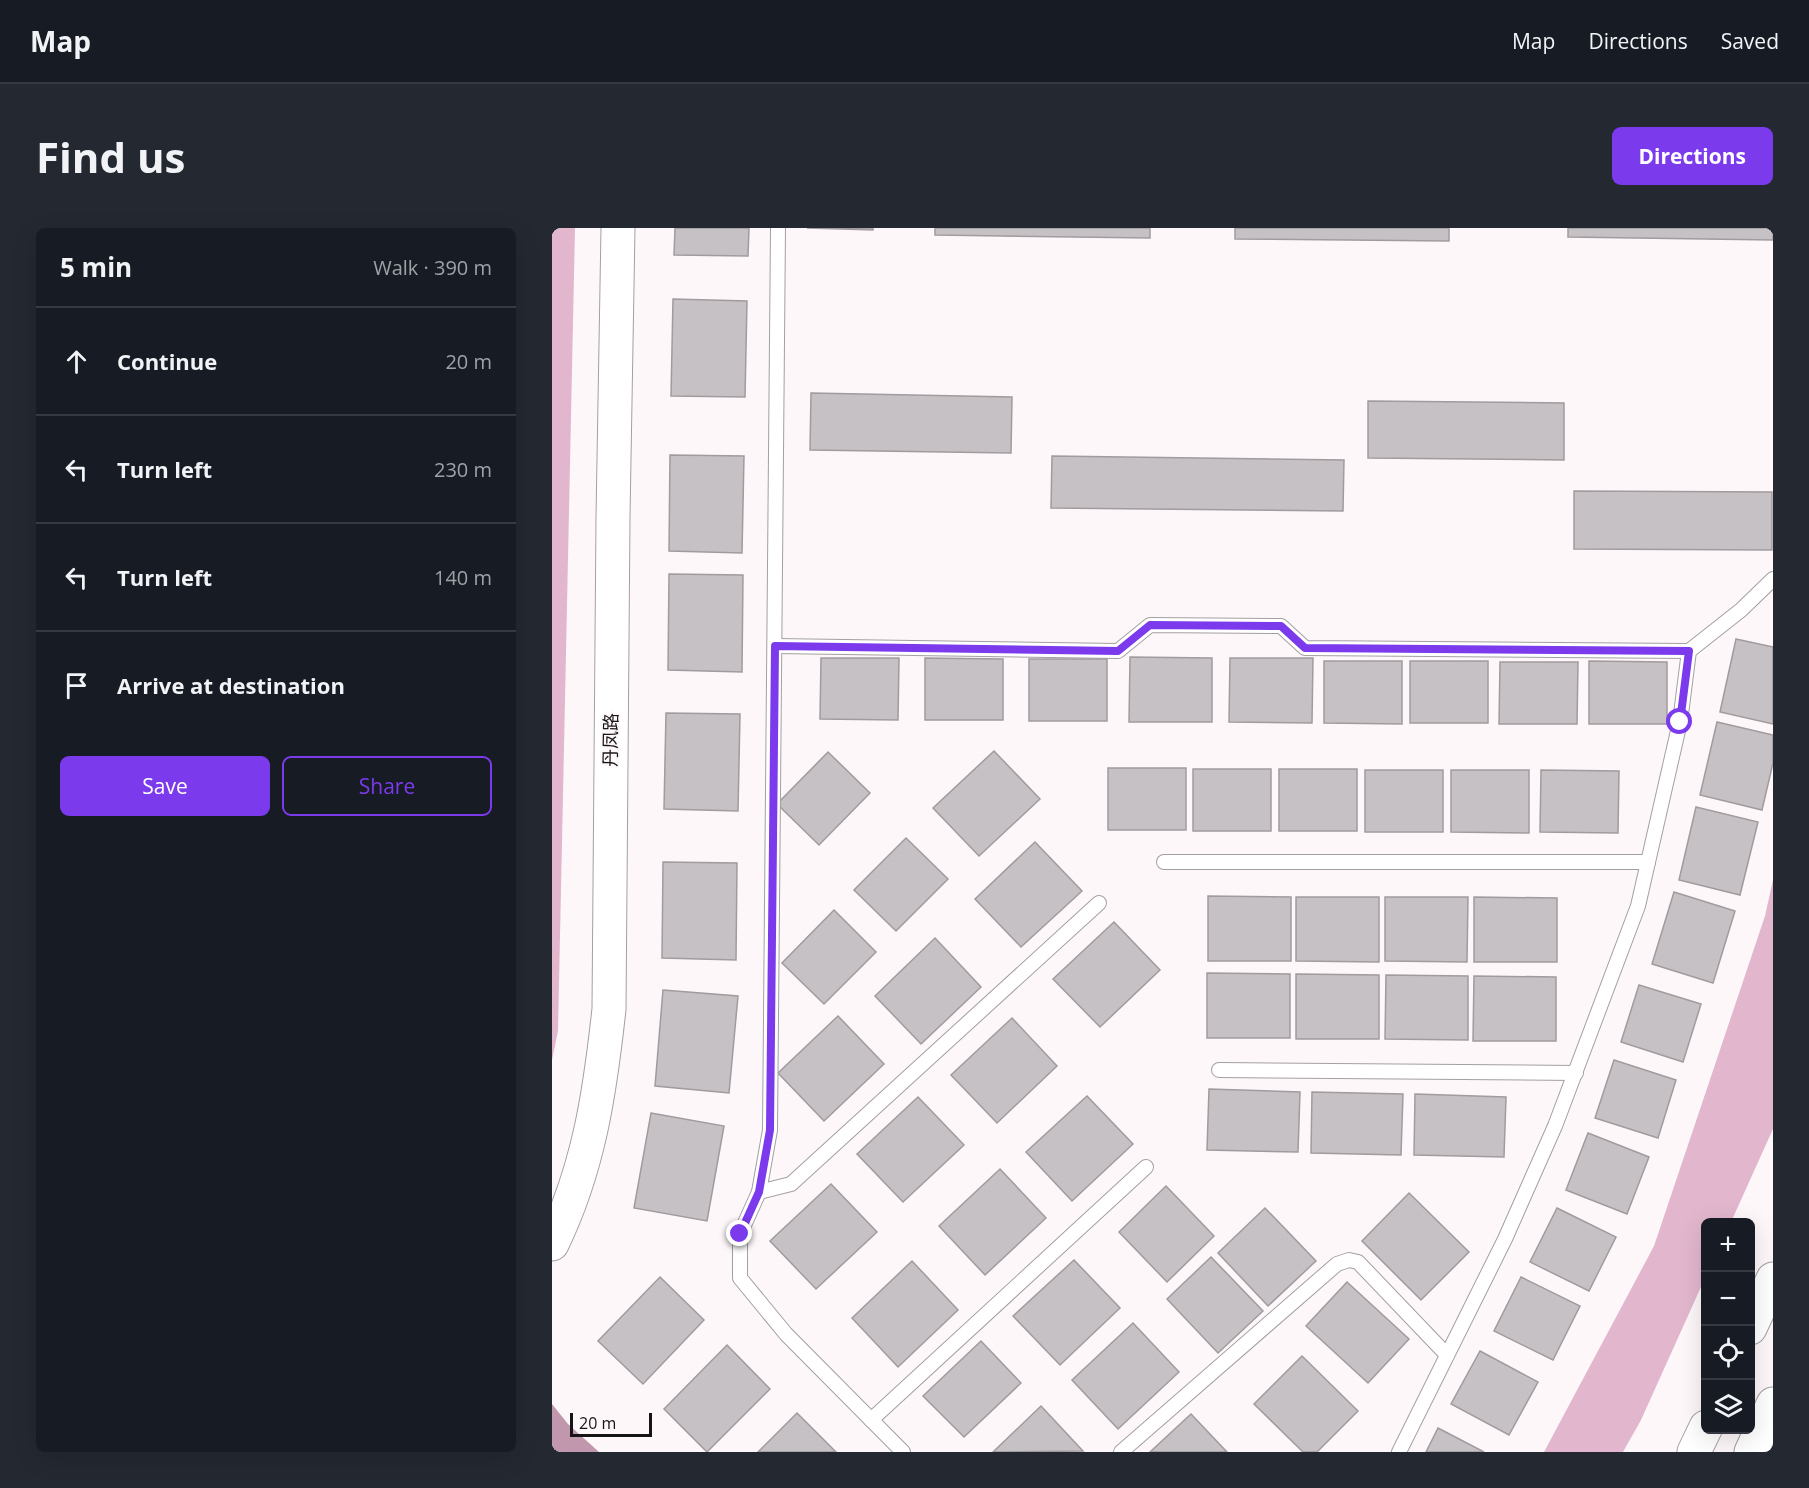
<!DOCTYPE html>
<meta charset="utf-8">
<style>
body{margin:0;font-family:"Open Sans","Noto Sans SC",sans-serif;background:#242831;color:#f1f3f6}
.controls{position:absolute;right:18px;bottom:18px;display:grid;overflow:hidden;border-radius:9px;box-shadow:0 6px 24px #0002}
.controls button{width:54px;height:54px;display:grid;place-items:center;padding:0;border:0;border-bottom:2px solid #363941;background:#171b24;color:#f1f3f6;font:30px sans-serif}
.scale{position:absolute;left:18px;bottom:15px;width:82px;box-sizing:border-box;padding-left:6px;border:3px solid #161415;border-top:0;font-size:16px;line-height:21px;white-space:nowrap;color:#161415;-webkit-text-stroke:4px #fdf7fa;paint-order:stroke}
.stop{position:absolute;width:18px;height:18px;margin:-14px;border:4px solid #7c3aed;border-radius:50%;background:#fff}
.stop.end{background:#7c3aed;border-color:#fff;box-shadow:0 2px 6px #0008}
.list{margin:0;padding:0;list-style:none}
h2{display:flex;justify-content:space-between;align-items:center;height:78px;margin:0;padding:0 24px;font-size:26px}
h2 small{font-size:20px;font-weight:400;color:#9ea1a6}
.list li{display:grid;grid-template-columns:39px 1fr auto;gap:18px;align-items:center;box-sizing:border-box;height:108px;padding:0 24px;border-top:2px solid #363941}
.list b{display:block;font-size:22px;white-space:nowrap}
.list em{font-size:20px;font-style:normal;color:#9ea1a6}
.actions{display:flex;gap:12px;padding:18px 24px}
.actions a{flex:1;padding:14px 0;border:2px solid #7c3aed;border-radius:9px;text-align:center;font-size:21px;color:#7c3aed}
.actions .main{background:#7c3aed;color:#fff}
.icon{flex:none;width:33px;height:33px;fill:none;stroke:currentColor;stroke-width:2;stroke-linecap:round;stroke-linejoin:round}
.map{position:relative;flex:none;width:1221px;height:1224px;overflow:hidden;border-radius:9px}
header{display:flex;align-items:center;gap:36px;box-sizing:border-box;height:84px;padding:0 30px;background:#171b24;border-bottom:2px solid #363941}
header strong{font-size:28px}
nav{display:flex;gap:33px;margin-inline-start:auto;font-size:21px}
.intro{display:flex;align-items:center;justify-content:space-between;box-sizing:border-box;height:144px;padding:0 36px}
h1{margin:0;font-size:42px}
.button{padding:15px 27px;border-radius:9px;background:#7c3aed;color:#fff;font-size:21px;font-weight:700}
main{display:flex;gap:36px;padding:0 36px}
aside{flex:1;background:#171b24;border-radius:9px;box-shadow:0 6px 24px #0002}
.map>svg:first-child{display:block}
.green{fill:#e2b7cd}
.water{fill:#c197ad}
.building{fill:#c6c1c4;stroke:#a19b9e;stroke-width:1.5}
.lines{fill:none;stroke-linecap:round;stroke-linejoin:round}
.lane-casing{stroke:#a49fa2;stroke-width:16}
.secondary-casing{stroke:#a49fa2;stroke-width:35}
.primary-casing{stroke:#a49fa2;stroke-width:35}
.lane{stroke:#fff;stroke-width:14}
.secondary{stroke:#fff;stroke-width:33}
.primary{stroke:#fff;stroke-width:33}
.route{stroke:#7c3aed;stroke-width:8}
.labels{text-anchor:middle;stroke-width:4.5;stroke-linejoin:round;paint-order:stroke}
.street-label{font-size:18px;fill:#161415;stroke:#fdf7fa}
</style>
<header>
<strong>Map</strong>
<nav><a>Map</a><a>Directions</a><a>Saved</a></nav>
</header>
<div class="intro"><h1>Find us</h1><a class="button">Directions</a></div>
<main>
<aside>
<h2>5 min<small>Walk · 390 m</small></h2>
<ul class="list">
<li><svg class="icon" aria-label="ahead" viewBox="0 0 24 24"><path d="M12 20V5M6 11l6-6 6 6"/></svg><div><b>Continue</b></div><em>20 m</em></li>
<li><svg class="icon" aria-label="left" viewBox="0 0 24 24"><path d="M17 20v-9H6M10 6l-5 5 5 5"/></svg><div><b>Turn left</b></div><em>230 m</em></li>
<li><svg class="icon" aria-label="left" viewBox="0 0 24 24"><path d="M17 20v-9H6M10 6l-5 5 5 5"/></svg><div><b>Turn left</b></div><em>140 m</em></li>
<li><svg class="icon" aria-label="arrive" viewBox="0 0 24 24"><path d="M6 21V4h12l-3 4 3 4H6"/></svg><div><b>Arrive at destination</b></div></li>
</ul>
<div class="actions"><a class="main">Save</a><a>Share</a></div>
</aside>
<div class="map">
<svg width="1221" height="1224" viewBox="0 0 1221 1224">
<rect width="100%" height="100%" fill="#fdf7fa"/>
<g class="green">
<path d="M 0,0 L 23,0 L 6,803 L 0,832 Z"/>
<path d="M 1221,652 L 1221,901 L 1179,994 L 1154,994 L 1153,1050 L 1089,1192 L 1071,1224 L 992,1224 L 1102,1018 L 1213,688 Z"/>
</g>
<path class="water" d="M 0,1176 L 16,1196 L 47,1224 L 0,1224 Z"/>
<g class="building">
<path d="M 123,0 L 197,0 L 196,28 L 122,27 Z"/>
<path d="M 255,0 L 321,0 L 321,2 Z"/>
<path d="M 383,0 L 598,0 L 598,10 L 383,7 Z"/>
<path d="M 683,0 L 897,0 L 897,13 L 683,11 Z"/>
<path d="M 1016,0 L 1221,0 L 1221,12 L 1016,9 Z"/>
<path d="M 121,71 L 195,73 L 193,169 L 119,168 Z"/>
<path d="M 259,165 L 460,169 L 459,225 L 258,222 Z"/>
<path d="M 816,173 L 1012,175 L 1012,232 L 816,230 Z"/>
<path d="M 118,227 L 192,228 L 190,325 L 117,323 Z"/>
<path d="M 500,228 L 792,232 L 791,283 L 499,280 Z"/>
<path d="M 1022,263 L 1220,264 L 1220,322 L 1022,321 Z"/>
<path d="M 117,346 L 191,347 L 190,444 L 116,442 Z"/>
<path d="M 1184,411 L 1221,419 L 1221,496 L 1168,484 Z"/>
<path d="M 578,429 L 660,430 L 660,494 L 577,494 Z"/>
<path d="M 269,430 L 347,430 L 346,492 L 268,491 Z"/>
<path d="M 373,430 L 451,431 L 451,492 L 373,492 Z"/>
<path d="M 678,430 L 761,430 L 760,495 L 677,494 Z"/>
<rect x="477" y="431" width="78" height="62"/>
<path d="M 772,433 L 850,433 L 850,496 L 772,495 Z"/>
<rect x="858" y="433" width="78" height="62"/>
<path d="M 1037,433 L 1115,434 L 1115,496 L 1037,496 Z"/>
<path d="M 948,434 L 1026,434 L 1025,496 L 947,496 Z"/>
<path d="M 114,485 L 188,486 L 186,583 L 112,581 Z"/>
<path d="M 1165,494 L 1221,507 L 1221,535 L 1210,582 L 1148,567 Z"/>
<path d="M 442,523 L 488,571 L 427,628 L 381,580 Z"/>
<path d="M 276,524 L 318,565 L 267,617 L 225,576 Z"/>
<rect x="556" y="540" width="78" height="62"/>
<rect x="641" y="541" width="78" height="62"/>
<rect x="727" y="541" width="78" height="62"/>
<rect x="813" y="542" width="78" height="62"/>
<path d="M 899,542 L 977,542 L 977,605 L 899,604 Z"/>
<path d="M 989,542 L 1067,543 L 1066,605 L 988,604 Z"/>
<path d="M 1144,579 L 1206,594 L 1188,667 L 1127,652 Z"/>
<path d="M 354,610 L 396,651 L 344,703 L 302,662 Z"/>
<path d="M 483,614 L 530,663 L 469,719 L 423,671 Z"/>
<path d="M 111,634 L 185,635 L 184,732 L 110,730 Z"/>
<path d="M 1122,664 L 1183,683 L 1161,755 L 1100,736 Z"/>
<path d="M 656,668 L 739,669 L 739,733 L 656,733 Z"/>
<path d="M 744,669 L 827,669 L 827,734 L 744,733 Z"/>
<path d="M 833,669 L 916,669 L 915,734 L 833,733 Z"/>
<path d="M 922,669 L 1005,670 L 1005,734 L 922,734 Z"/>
<path d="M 282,682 L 324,724 L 272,776 L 230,735 Z"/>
<path d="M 562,694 L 608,742 L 548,799 L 501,751 Z"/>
<path d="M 383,710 L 429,759 L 369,816 L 323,768 Z"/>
<path d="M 655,745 L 738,746 L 738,810 L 655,810 Z"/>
<path d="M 744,746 L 827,747 L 827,811 L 744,811 Z"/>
<path d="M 834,747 L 916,748 L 916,812 L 833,811 Z"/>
<path d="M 922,748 L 1004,749 L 1004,813 L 921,813 Z"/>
<path d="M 1087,757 L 1149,776 L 1131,834 L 1069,814 Z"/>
<path d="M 111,762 L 186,768 L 177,865 L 103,858 Z"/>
<path d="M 286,788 L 332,836 L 272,893 L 226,845 Z"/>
<path d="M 460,790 L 505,838 L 445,895 L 399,847 Z"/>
<path d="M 1062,832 L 1124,852 L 1106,910 L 1043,890 Z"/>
<path d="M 657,861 L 748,864 L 746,924 L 655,922 Z"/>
<path d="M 760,864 L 851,866 L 849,927 L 759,925 Z"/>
<path d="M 863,866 L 954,869 L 952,929 L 862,927 Z"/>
<path d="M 535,868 L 581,916 L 520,973 L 474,924 Z"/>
<path d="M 366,869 L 412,917 L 351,974 L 305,926 Z"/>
<path d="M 99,885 L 172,898 L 155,993 L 82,980 Z"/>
<path d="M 1036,905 L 1097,929 L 1075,986 L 1014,962 Z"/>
<path d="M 448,941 L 494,990 L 433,1047 L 387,998 Z"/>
<path d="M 279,956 L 325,1004 L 264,1061 L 218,1013 Z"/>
<path d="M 614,958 L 662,1008 L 615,1054 L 567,1004 Z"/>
<path d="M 857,965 L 917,1024 L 869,1072 L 810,1013 Z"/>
<path d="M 713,980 L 764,1033 L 716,1078 L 666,1025 Z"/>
<path d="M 1005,980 L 1064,1009 L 1037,1063 L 978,1034 Z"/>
<path d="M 659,1029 L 711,1083 L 666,1125 L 615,1071 Z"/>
<path d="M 522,1032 L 568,1080 L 508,1137 L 461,1088 Z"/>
<path d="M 360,1033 L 406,1082 L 346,1139 L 300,1090 Z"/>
<path d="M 108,1049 L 152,1092 L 91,1156 L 46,1113 Z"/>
<path d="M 969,1049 L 1028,1078 L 1001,1132 L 942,1103 Z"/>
<path d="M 795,1054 L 857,1111 L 816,1155 L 754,1098 Z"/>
<path d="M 581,1095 L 627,1144 L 566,1201 L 520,1152 Z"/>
<path d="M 429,1113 L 469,1155 L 412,1209 L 371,1168 Z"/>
<path d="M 175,1117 L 218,1161 L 155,1224 L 112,1181 Z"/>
<path d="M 928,1123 L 986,1154 L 957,1207 L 899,1176 Z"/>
<path d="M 750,1128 L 806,1183 L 765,1224 L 751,1224 L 702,1176 Z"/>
<path d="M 489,1178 L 531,1223 L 441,1224 Z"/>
<path d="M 245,1185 L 284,1224 L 206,1224 Z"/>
<path d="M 639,1186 L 675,1224 L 598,1224 Z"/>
<path d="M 886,1200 L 932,1224 L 874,1224 Z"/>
</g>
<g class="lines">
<defs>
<g id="lane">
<path d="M 226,0 L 218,902 L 207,964 L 188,1006 L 188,1050 L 234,1106 L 351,1224"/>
<path d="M 223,418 L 566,423 L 598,397 L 729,398 L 753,420 L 1137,423 L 1189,382 L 1221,351"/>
<path d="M 612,634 L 1096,634"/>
<path d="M 667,842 L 1024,845"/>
<path d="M 207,964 L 239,956 L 547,675"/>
<path d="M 319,1192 L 594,939"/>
<path d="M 569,1224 L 785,1036 L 797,1032 L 806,1034 L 895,1127"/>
<path d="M 847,1224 L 953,1011 L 1003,898 L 1086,678 L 1128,494 L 1137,423"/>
</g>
<path id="secondary" d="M 0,1016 C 37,940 48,864 57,781 L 61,290 L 66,0"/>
<g id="primary">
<path d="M 1198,1100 L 1221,1051"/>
<path d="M 1142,1224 L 1154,1199"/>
<path d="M 1199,1224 L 1221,1176"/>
</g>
</defs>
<use href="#lane" class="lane-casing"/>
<use href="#secondary" class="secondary-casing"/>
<use href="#primary" class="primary-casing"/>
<use href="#lane" class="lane"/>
<use href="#secondary" class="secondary"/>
<use href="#primary" class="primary"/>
</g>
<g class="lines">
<path class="route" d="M 188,1006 L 207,964 L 218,902 L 223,418 L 566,423 L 598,397 L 729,398 L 753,420 L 1137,423 L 1128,494"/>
</g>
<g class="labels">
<g class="street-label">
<text transform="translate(59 512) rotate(-89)" y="6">丹凤路</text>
</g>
</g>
</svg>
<div class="controls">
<button>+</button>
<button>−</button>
<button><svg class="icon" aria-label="locate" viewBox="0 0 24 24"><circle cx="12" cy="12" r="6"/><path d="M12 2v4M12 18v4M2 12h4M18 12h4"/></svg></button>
<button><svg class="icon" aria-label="layers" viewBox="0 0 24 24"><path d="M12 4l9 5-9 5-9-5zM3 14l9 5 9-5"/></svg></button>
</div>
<div class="scale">20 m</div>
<div class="stop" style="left:1128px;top:494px"></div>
<div class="stop end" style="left:188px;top:1006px"></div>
</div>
</main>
